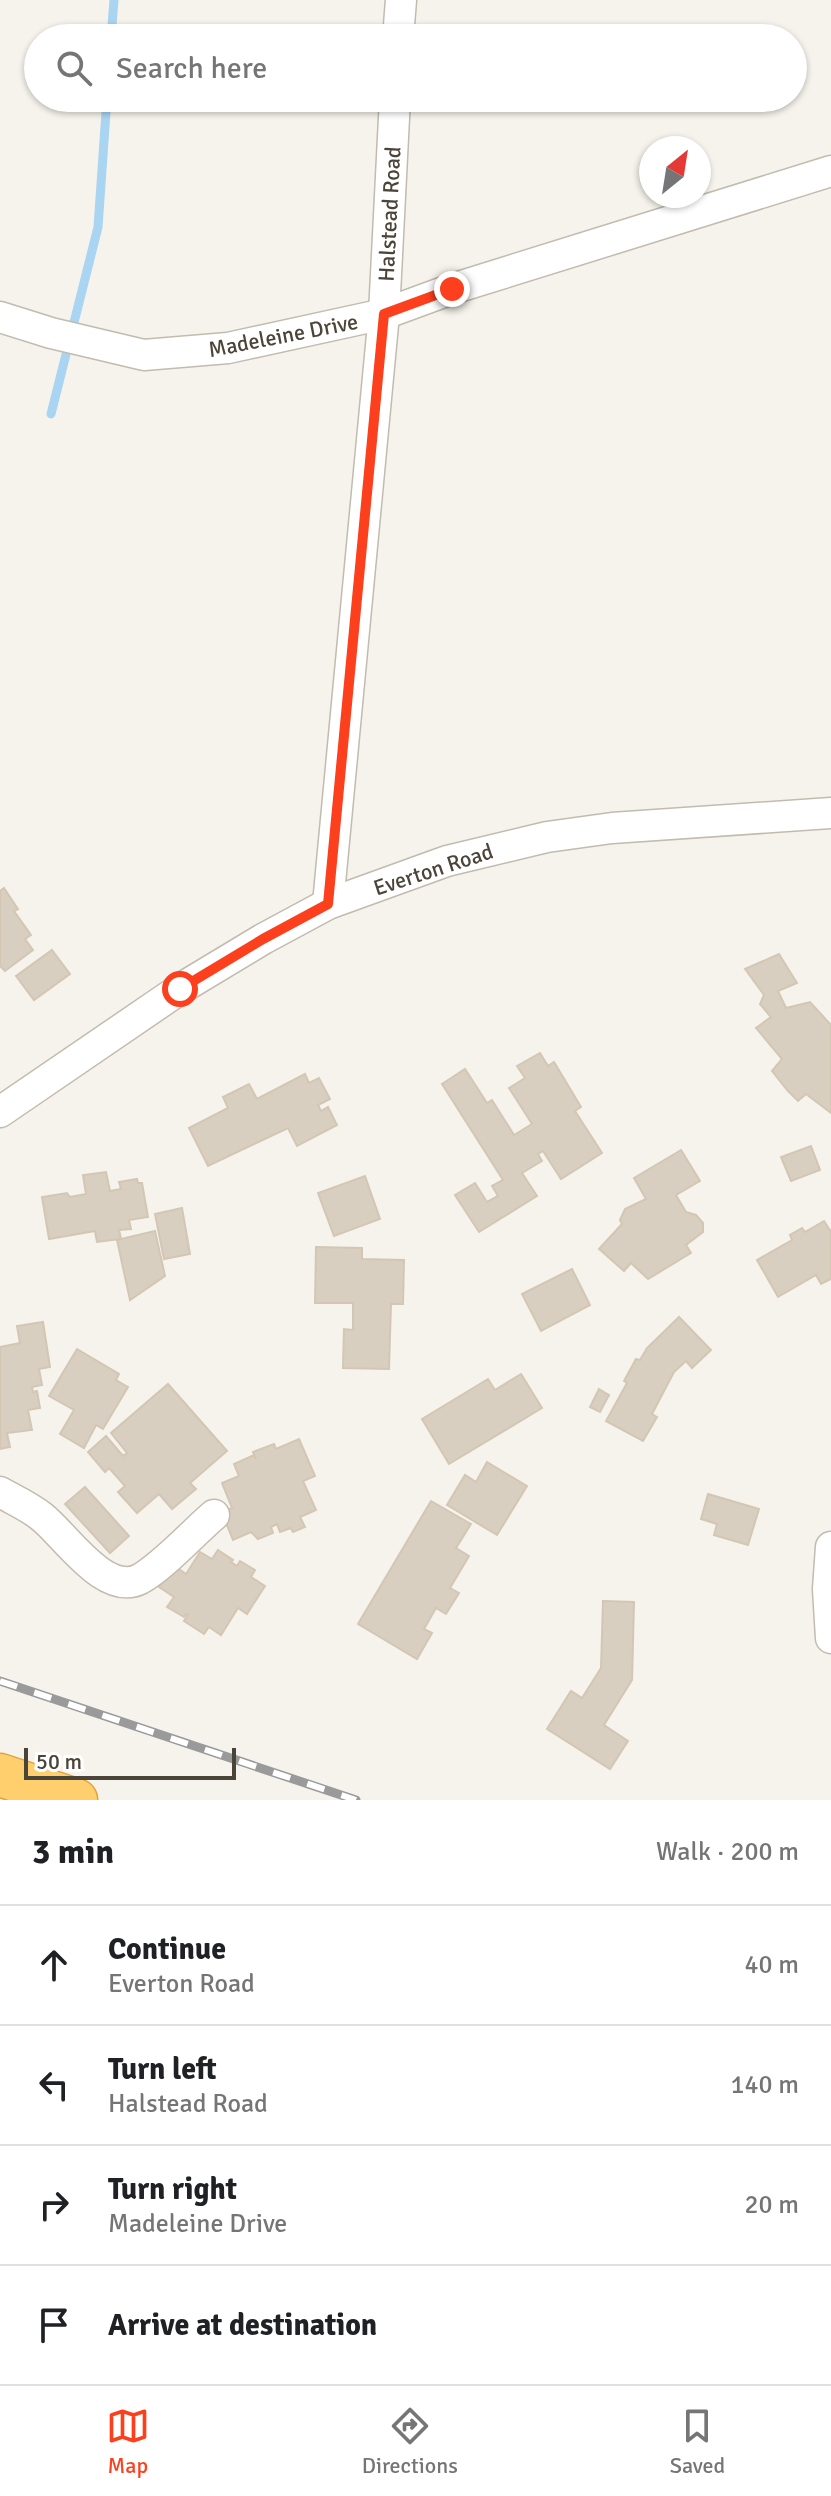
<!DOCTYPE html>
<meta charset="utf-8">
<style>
body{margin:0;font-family:Signika,sans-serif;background:#f6f6f6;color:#202124}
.compass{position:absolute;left:639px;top:136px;width:72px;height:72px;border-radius:50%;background:#fff;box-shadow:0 2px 6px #0004;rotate:30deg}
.scale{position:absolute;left:24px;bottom:20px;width:212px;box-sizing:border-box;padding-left:8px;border:4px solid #4b4439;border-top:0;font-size:22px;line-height:28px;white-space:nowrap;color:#4b4439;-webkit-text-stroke:6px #fff;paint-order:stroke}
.stop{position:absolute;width:24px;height:24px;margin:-18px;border:6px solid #fc3f1d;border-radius:50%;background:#fff}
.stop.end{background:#fc3f1d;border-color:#fff;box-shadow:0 2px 8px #0008}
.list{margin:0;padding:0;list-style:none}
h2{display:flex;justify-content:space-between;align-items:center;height:104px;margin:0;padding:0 32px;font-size:34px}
h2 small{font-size:26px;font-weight:400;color:#757577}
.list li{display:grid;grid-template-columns:52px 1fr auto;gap:24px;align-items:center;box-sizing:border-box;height:120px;padding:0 32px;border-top:2px solid #e0e0e0}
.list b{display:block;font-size:30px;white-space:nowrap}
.list p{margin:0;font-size:26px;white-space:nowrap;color:#757577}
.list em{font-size:26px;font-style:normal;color:#757577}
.icon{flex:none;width:44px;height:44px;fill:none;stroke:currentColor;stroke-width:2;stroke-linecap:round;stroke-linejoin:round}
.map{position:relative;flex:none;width:831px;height:1800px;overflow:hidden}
.search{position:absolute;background:#fff;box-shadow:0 2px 6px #0004;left:24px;right:24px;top:24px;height:88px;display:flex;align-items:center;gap:20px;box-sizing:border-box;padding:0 28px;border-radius:44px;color:#757577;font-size:30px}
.sheet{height:584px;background:#fff}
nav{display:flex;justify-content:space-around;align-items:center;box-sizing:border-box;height:112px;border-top:2px solid #e0e0e0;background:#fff;font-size:22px;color:#757577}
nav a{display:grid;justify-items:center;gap:4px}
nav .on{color:#fc3f1d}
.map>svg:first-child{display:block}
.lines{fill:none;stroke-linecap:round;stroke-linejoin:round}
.stream{stroke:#a9d4f2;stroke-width:9}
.building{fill:#d8cfc1;stroke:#d3c7b4;stroke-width:2}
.minor-casing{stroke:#c2bbae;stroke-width:33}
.highway-casing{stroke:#e0a43c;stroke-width:45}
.minor{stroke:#fff;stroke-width:30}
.highway{stroke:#ffcf6e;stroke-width:42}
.rail-casing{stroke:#9a9a9a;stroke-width:9}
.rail{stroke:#fff;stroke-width:6;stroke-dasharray:18;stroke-linecap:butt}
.route{stroke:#fc3f1d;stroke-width:10}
.labels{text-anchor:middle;stroke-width:6;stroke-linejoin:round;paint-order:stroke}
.street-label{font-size:22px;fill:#4b4439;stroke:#fff}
</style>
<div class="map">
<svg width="831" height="1800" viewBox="0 0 831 1800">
<rect width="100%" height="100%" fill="#f6f3ec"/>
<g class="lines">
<g class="stream">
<path d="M 111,38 L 114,0"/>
<path d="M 51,414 L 98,227 L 107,98"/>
</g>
</g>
<g class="building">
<path d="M 4,888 L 18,909 L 14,911 L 31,935 L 25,939 L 33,950 L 5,971 L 0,966 L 0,891 Z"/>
<path d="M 52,950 L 70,974 L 34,1000 L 16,976 Z"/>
<path d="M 779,954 L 797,983 L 778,991 L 786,1008 L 810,1002 L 831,1025 L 831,1113 L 806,1094 L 798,1101 L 788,1091 L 772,1071 L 782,1059 L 756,1028 L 771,1017 L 760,1004 L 764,995 L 745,969 Z"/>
<path d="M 540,1053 L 548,1066 L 554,1062 L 581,1107 L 575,1111 L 602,1153 L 561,1179 L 543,1151 L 538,1154 L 542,1161 L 522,1173 L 537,1196 L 479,1232 L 455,1195 L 475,1183 L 487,1202 L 498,1196 L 492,1186 L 503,1180 L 442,1084 L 465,1069 L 487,1103 L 492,1100 L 514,1135 L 532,1124 L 509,1088 L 525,1078 L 517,1066 Z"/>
<path d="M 305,1074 L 309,1083 L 319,1078 L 330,1099 L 318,1105 L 321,1111 L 328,1107 L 337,1125 L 297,1146 L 288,1128 L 208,1166 L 189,1128 L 228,1108 L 223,1097 L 249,1084 L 257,1099 Z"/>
<path d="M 811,1146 L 820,1170 L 791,1181 L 781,1157 Z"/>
<path d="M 681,1150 L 700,1181 L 676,1195 L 686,1212 L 696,1215 L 703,1223 L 703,1232 L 686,1245 L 691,1253 L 648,1279 L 631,1263 L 624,1271 L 599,1249 L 622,1224 L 620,1220 L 625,1209 L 646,1199 L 634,1178 Z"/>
<path d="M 106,1172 L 110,1191 L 121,1189 L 119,1182 L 137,1179 L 138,1183 L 142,1183 L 148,1217 L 129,1220 L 131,1229 L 119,1230 L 121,1239 L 97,1242 L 95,1231 L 49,1239 L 42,1197 L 67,1193 L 70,1197 L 86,1194 L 83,1175 Z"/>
<path d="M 365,1176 L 380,1219 L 334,1236 L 318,1193 Z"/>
<path d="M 182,1208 L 190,1254 L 164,1259 L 155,1214 Z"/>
<path d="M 824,1221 L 831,1232 L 831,1279 L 821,1284 L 816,1275 L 778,1297 L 757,1260 L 792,1240 L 790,1235 L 802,1228 L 805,1232 Z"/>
<path d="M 155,1231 L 165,1276 L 130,1300 L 117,1240 Z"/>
<path d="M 316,1247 L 362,1248 L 362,1259 L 404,1260 L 403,1304 L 391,1304 L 389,1369 L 343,1368 L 344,1329 L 353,1330 L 353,1303 L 315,1303 Z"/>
<path d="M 572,1269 L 590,1305 L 541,1331 L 522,1294 Z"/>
<path d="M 679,1317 L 711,1350 L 692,1368 L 686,1361 L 674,1372 L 652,1414 L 657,1417 L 643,1441 L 606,1421 L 627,1383 L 624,1381 L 636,1359 L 640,1360 L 647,1348 Z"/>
<path d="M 43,1322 L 50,1367 L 39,1369 L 42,1385 L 32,1387 L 33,1392 L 37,1391 L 40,1408 L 28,1410 L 32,1430 L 7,1433 L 10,1447 L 0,1449 L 0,1347 L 20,1343 L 17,1326 Z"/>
<path d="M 77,1349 L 119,1374 L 116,1380 L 128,1387 L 103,1429 L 96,1425 L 84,1448 L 60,1434 L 74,1410 L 49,1396 Z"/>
<path d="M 521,1374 L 542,1408 L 449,1464 L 422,1419 L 488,1379 L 495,1390 Z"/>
<path d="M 168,1384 L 227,1451 L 190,1483 L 196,1489 L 172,1509 L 159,1494 L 137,1513 L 118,1492 L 125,1486 L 109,1468 L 105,1472 L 88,1452 L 106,1436 L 123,1456 L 127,1453 L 111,1433 Z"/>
<path d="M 599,1389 L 609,1395 L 600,1412 L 590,1407 Z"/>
<path d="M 299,1439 L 315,1476 L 303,1481 L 316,1510 L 300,1517 L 305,1527 L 293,1532 L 291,1528 L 280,1532 L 277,1524 L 271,1527 L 273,1533 L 258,1539 L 251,1532 L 233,1540 L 222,1513 L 232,1508 L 222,1483 L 239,1476 L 234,1464 L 254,1455 L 256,1459 L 253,1452 L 274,1444 L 276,1449 Z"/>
<path d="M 487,1462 L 527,1486 L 497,1535 L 447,1505 L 465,1475 L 476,1482 Z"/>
<path d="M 85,1487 L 129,1536 L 110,1553 L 65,1504 Z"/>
<path d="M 708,1494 L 759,1509 L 748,1545 L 714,1535 L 717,1524 L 701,1519 Z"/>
<path d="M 431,1501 L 471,1524 L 456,1548 L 469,1556 L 450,1588 L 459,1593 L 446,1614 L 436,1608 L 424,1629 L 432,1633 L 417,1659 L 358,1624 Z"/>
<path d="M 218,1550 L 233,1560 L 231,1562 L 237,1566 L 240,1561 L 255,1570 L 251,1577 L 265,1586 L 247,1614 L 238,1608 L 221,1635 L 209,1627 L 204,1634 L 184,1621 L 188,1615 L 186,1614 L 184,1617 L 167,1607 L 174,1597 L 159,1587 L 173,1565 L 186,1574 L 200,1552 L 212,1559 Z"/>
<path d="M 603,1601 L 634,1602 L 632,1680 L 604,1725 L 628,1741 L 610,1769 L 547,1729 L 571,1691 L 582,1698 L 601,1668 Z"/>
</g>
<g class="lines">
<defs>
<g id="minor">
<path d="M 398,38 L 401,0"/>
<path d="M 0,317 L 51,333 L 144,355 L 228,348 L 384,314 L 452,289 L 831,171"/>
<path d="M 328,904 L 384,314 L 395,98"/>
<path d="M 0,1112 L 180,989 L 263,939 L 328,904 L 447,861 L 547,837 L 612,828 L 831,813"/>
<path d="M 0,1492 C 14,1500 30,1507 42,1517 C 66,1536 105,1597 140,1579 C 163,1566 193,1533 214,1515"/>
<path d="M 831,1547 L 828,1589 L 831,1638"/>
</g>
<path id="highway" d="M 0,1775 L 76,1800"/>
</defs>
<use href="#minor" class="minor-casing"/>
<use href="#highway" class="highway-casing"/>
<use href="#minor" class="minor"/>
<use href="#highway" class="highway"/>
<defs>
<path id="rail" d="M 0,1681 L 356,1800"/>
</defs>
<use href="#rail" class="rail-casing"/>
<use href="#rail" class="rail"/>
</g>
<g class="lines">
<path class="route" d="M 180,989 L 263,939 L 328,904 L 384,314 L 452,289"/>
</g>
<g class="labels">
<g class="street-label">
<text transform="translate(389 214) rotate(-87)" y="8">Halstead Road</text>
<text transform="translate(283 335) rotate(-11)" y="8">Madeleine Drive</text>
<text transform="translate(433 869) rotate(-18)" y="8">Everton Road</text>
</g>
</g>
</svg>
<svg class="compass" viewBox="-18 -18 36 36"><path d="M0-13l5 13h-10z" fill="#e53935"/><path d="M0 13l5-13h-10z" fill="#757577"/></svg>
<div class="scale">50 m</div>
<div class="stop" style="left:180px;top:989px"></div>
<div class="stop end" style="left:452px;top:289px"></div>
<div class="search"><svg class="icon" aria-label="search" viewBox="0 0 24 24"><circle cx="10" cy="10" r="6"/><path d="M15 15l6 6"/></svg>Search here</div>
</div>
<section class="sheet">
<h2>3 min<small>Walk · 200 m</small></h2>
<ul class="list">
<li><svg class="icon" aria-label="ahead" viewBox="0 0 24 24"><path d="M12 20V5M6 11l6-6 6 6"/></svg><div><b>Continue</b><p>Everton Road</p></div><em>40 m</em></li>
<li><svg class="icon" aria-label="left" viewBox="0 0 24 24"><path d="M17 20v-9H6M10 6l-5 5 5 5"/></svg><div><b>Turn left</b><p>Halstead Road</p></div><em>140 m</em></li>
<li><svg class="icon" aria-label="right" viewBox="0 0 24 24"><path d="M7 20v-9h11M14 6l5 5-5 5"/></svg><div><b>Turn right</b><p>Madeleine Drive</p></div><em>20 m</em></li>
<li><svg class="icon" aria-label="arrive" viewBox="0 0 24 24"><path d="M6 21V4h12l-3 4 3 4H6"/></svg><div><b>Arrive at destination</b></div></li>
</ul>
</section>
<nav>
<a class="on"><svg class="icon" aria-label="map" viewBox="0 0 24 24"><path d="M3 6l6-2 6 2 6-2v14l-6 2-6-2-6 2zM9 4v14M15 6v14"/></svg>Map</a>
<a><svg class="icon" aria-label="directions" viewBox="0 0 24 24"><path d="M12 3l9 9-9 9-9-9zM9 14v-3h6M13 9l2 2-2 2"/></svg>Directions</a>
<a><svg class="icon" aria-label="saved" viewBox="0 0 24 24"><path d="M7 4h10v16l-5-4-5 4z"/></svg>Saved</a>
</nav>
